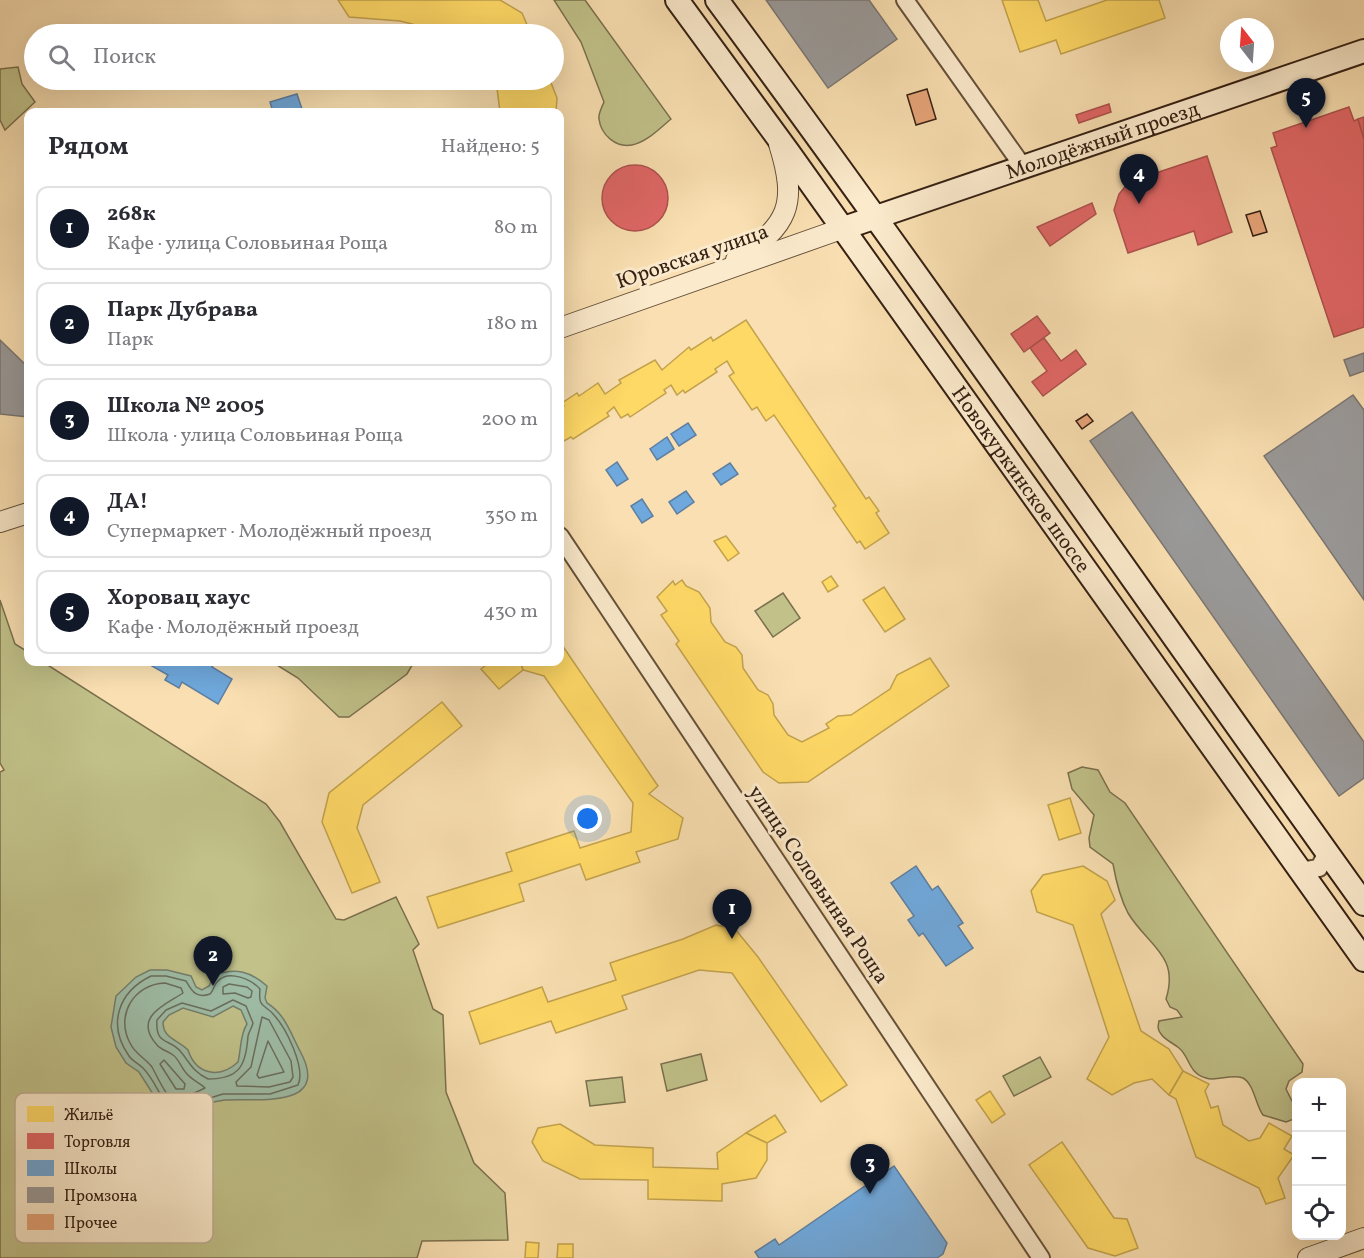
<!DOCTYPE html>
<html lang="ru">
<meta charset="utf-8">
<style>
body{margin:0;font-family:Vollkorn,serif;background:#f7f7f7;color:#2b2b33}
.controls{position:absolute;right:18px;bottom:18px;display:grid;overflow:hidden;border-radius:12px;box-shadow:0 6px 24px #0002}
.controls button{width:54px;height:54px;display:grid;place-items:center;padding:0;border:0;border-bottom:2px solid #e1e1e2;background:#fff;color:#2b2b33;font:30px sans-serif}
.compass{position:absolute;left:1220px;top:18px;width:54px;height:54px;border-radius:50%;background:#fff;box-shadow:0 6px 24px #0002;rotate:343deg}
.you{position:absolute;left:588px;top:819px;width:21px;height:21px;margin:-15px;border:4px solid #fff;border-radius:50%;background:#1a73e8;box-shadow:0 0 0 9px #1a73e833}
.badge{display:grid;place-items:center;width:39px;height:39px;border-radius:50%;background:#111827;color:#fff;font-size:20px;font-weight:700}
.pin{position:absolute;translate:-50% -50px;filter:drop-shadow(0 2px 3px #0008)}
.pin::after{content:'';position:absolute;top:32px;width:21px;height:18px;background:inherit;clip-path:polygon(0 0,100% 0,50% 100%)}
.list{margin:0;padding:0;list-style:none}
h2{display:flex;justify-content:space-between;align-items:center;height:78px;margin:0;padding:0 24px;font-size:26px}
h2 small{font-size:20px;font-weight:400;color:#7c7c81}
.list li{display:grid;grid-template-columns:39px 1fr auto;gap:18px;align-items:center;box-sizing:border-box;height:84px;margin:0 12px 12px;padding:0 12px;border:2px solid #e1e1e2;border-radius:12px}
.list b{display:block;font-size:22px;white-space:nowrap}
.list p{margin:0;font-size:20px;white-space:nowrap;color:#7c7c81}
.list em{font-size:20px;font-style:normal;color:#7c7c81}
.icon{flex:none;width:33px;height:33px;fill:none;stroke:currentColor;stroke-width:2;stroke-linecap:round;stroke-linejoin:round}
.map{position:relative;flex:none;width:1364px;height:1258px;overflow:hidden}
.search{position:absolute;background:#fff;box-shadow:0 6px 24px #0002;left:24px;top:24px;width:540px;height:66px;display:flex;align-items:center;gap:15px;box-sizing:border-box;padding:0 21px;border-radius:33px;color:#7c7c81;font-size:22px}
.panel{position:absolute;background:#fff;box-shadow:0 6px 24px #0002;left:24px;top:108px;width:540px;height:558px;border-radius:12px}
.map>svg:first-child{display:block}
.green{fill:#c1c189;stroke:#7b704e;stroke-width:1.5}
.water{fill:#9ebda7;stroke:#747e6c;stroke-width:1.5;fill-rule:evenodd}
.homes{fill:#ffd966;stroke:#c2a24d;stroke-width:1.5}
.shops{fill:#e06666;stroke:#ad514d;stroke-width:1.5}
.schools{fill:#6fa8dc;stroke:#5e7fa0;stroke-width:1.5}
.industry{fill:#999;stroke:#7b7571;stroke-width:1.5}
.lines{fill:none;stroke-linecap:round;stroke-linejoin:round}
.shore{stroke:#6a6e5d;stroke-width:1.5}
.building{fill:#e6a478;stroke:#352013;stroke-width:1.5}
.minor-casing{stroke:#66503a;stroke-width:20}
.tertiary-casing{stroke:#66503a;stroke-width:22}
.secondary-casing{stroke:#352013;stroke-width:26}
.minor{stroke:#fbeacc;stroke-width:16}
.tertiary{stroke:#fbeacc;stroke-width:20}
.secondary{stroke:#fbeacc;stroke-width:22}
.labels{text-anchor:middle;stroke-width:6;stroke-linejoin:round;paint-order:stroke}
.street-label{font-size:21px;fill:#352013;stroke:#fbeacc}
.key{fill:#fbeacc;stroke:#c0ad94;stroke-width:1.5}
.key-label{font-size:16px;fill:#352013}
</style>
<div class="map">
<svg width="1364" height="1258" viewBox="0 0 1364 1258">
<rect width="100%" height="100%" fill="#f9dfb1"/>
<filter id="stains"><feTurbulence type="fractalNoise" baseFrequency=".00333" numOctaves="4"/><feColorMatrix values="0 0 0 0 .2 0 0 0 0 .09 0 0 0 0 .02 0 0 0 .5 -.17"/></filter>
<radialGradient id="worn" r=".72"><stop offset=".6" stop-color="#630" stop-opacity="0"/><stop offset="1" stop-color="#630" stop-opacity=".3"/></radialGradient>
<g class="green">
<path d="M 554,0 L 585,0 L 671,119 C 660,128 647,142 632,145 C 616,148 601,135 599,119 C 598,114 602,107 604,102 L 581,42 Z"/>
<path d="M 18,67 L 22,84 L 35,102 L 5,130 L 0,120 L 0,69 Z"/>
<path d="M 59,80 L 110,80 C 97,92 74,89 59,80 Z"/>
<path d="M 783,593 L 800,618 L 773,637 L 755,611 Z"/>
<path d="M 0,600 L 15,644 L 28,652 L 28,662 L 43,662 L 266,804 L 280,822 L 336,919 L 344,920 L 396,897 L 419,944 L 413,950 L 433,1009 L 443,1015 L 446,1092 L 474,1163 L 505,1193 L 508,1240 L 422,1241 L 417,1258 L 0,1258 L 0,772 L 4,770 L 0,763 Z"/>
<path d="M 272,662 L 414,662 L 407,674 L 349,717 L 339,717 L 298,678 Z"/>
<path d="M 1082,767 L 1098,770 L 1110,792 L 1125,803 L 1303,1064 L 1302,1072 L 1289,1081 L 1286,1089 L 1296,1109 L 1294,1119 L 1286,1122 L 1263,1115 C 1256,1106 1254,1084 1243,1078 C 1231,1073 1217,1082 1206,1078 C 1188,1073 1190,1057 1179,1048 C 1173,1043 1165,1040 1161,1034 C 1157,1029 1158,1026 1159,1021 L 1182,1017 L 1177,1010 L 1170,1007 L 1166,999 C 1180,955 1147,945 1128,913 C 1120,898 1116,881 1113,864 L 1090,847 L 1089,838 L 1094,815 L 1072,789 L 1068,773 Z"/>
<path d="M 701,1054 L 707,1080 L 667,1091 L 661,1064 Z"/>
<path d="M 1040,1057 L 1051,1077 L 1014,1096 L 1003,1076 Z"/>
<path d="M 622,1077 L 625,1102 L 590,1106 L 586,1081 Z"/>
</g>
<path class="water" d="M 150,970 L 167,970 L 191,976 L 196,987 L 202,990 L 209,986 L 215,975 C 236,967 251,972 267,986 L 265,998 L 267,1003 C 285,1014 290,1032 300,1051 C 332,1110 257,1098 225,1100 C 207,1102 190,1110 173,1118 L 167,1116 L 139,1072 L 126,1063 L 116,1047 L 111,1027 L 116,996 L 136,977 ZM 233,1006 L 241,1010 L 247,1024 C 240,1034 241,1050 238,1062 C 220,1079 196,1075 188,1050 C 177,1039 163,1039 163,1022 L 169,1015 L 183,1008 L 213,1017 Z"/>
<g class="homes">
<path d="M 338,0 L 500,0 L 522,13 L 531,34 L 451,34 L 400,21 L 349,17 Z"/>
<path d="M 1002,0 L 1038,0 L 1046,21 L 1107,0 L 1159,0 L 1165,18 L 1061,54 L 1056,40 L 1020,52 Z"/>
<path d="M 496,80 L 550,80 L 557,98 L 556,112 L 500,112 Z"/>
<path d="M 746,320 L 866,499 L 869,497 L 879,511 L 876,513 L 889,533 L 865,549 L 860,541 L 857,543 L 833,508 L 836,506 L 774,415 L 766,421 L 757,407 L 752,410 L 729,376 L 734,373 L 727,361 L 715,369 L 717,372 L 685,393 L 683,390 L 677,395 L 671,385 L 664,390 L 666,393 L 630,417 L 628,414 L 621,418 L 614,407 L 607,413 L 609,416 L 573,439 L 571,437 L 564,441 L 560,433 L 560,409 L 564,406 L 562,403 L 577,393 L 579,396 L 598,383 L 605,394 L 621,383 L 619,380 L 655,360 L 662,370 L 689,347 L 691,350 L 711,337 L 713,341 Z"/>
<path d="M 726,536 L 739,553 L 728,561 L 714,541 Z"/>
<path d="M 831,576 L 838,586 L 828,592 L 822,582 Z"/>
<path d="M 682,580 L 686,586 L 699,592 L 710,608 L 711,622 L 725,642 L 736,647 L 742,655 L 743,668 L 758,690 L 768,695 L 773,704 L 774,715 L 788,735 L 802,742 L 829,728 L 826,724 L 838,716 L 851,715 L 890,689 L 897,675 L 930,658 L 949,686 L 808,782 L 779,783 L 763,772 L 676,644 L 679,641 L 661,615 L 667,611 L 657,597 L 673,581 L 675,585 Z"/>
<path d="M 884,587 L 905,619 L 885,632 L 863,600 Z"/>
<path d="M 560,642 L 658,786 L 649,794 L 683,818 L 678,839 L 636,852 L 640,862 L 586,880 L 580,864 L 519,884 L 524,901 L 438,928 L 427,897 L 512,871 L 506,853 L 574,831 L 580,848 L 631,832 L 633,803 L 544,676 L 523,670 L 520,662 L 560,662 Z"/>
<path d="M 490,662 L 520,662 L 523,670 L 499,689 L 481,669 Z"/>
<path d="M 442,702 L 462,726 L 363,805 L 357,828 L 380,882 L 352,893 L 322,822 L 329,793 Z"/>
<path d="M 1070,798 L 1081,833 L 1059,840 L 1048,805 Z"/>
<path d="M 1083,866 L 1107,881 L 1115,900 L 1101,914 L 1141,1031 L 1169,1049 L 1183,1071 L 1169,1095 L 1152,1079 L 1134,1083 L 1112,1095 L 1087,1079 L 1109,1037 L 1073,925 L 1037,912 L 1031,891 L 1043,875 Z"/>
<path d="M 716,925 L 735,929 L 758,957 L 847,1085 L 821,1102 L 732,973 L 699,970 L 622,996 L 627,1009 L 556,1033 L 551,1021 L 480,1044 L 469,1012 L 542,987 L 548,1002 L 616,980 L 610,963 L 683,939 Z"/>
<path d="M 1183,1071 L 1209,1084 L 1205,1091 L 1211,1108 L 1218,1106 L 1223,1125 L 1249,1141 L 1260,1138 L 1269,1123 L 1292,1136 L 1284,1149 L 1294,1155 L 1278,1178 L 1285,1198 L 1266,1204 L 1259,1188 L 1196,1157 L 1176,1099 L 1169,1095 Z"/>
<path d="M 990,1091 L 1005,1114 L 992,1123 L 976,1100 Z"/>
<path d="M 775,1115 L 786,1132 L 767,1143 L 746,1133 Z"/>
<path d="M 560,1124 L 595,1145 L 653,1148 L 653,1167 L 718,1169 L 717,1153 L 746,1133 L 767,1143 L 767,1160 L 756,1178 L 722,1184 L 722,1201 L 648,1199 L 648,1180 L 580,1179 L 543,1161 L 532,1142 L 538,1128 Z"/>
<path d="M 1062,1142 L 1114,1218 L 1127,1219 L 1138,1248 L 1115,1256 L 1088,1248 L 1029,1165 Z"/>
<path d="M 526,1242 L 539,1243 L 538,1258 L 525,1258 Z"/>
<path d="M 558,1244 L 573,1244 L 573,1258 L 557,1258 Z"/>
</g>
<g class="shops">
<path d="M 1109,104 L 1111,112 L 1079,123 L 1076,115 Z"/>
<path d="M 1349,107 L 1354,121 L 1358,119 L 1364,139 L 1364,327 L 1334,337 L 1271,148 L 1277,146 L 1273,133 Z"/>
<path d="M 1364,117 L 1364,139 L 1358,119 Z"/>
<path d="M 1207,156 L 1232,232 L 1198,245 L 1194,231 L 1128,253 L 1114,210 L 1119,194 L 1129,182 Z"/>
<circle cx="635" cy="198" r="33"/>
<path d="M 1092,203 L 1096,214 L 1050,246 L 1037,227 Z"/>
<path d="M 1037,316 L 1050,333 L 1024,352 L 1011,334 Z"/>
<path d="M 1044,338 L 1061,361 L 1076,350 L 1086,364 L 1043,396 L 1032,382 L 1047,371 L 1030,348 Z"/>
</g>
<g class="schools">
<path d="M 297,94 L 303,112 L 273,112 L 270,102 Z"/>
<path d="M 688,423 L 696,435 L 679,446 L 671,434 Z"/>
<path d="M 667,437 L 674,449 L 657,460 L 650,449 Z"/>
<path d="M 617,462 L 628,479 L 617,486 L 606,470 Z"/>
<path d="M 730,463 L 738,474 L 721,485 L 713,474 Z"/>
<path d="M 686,491 L 694,502 L 677,514 L 669,502 Z"/>
<path d="M 642,499 L 653,516 L 642,523 L 631,506 Z"/>
<path d="M 145,662 L 215,662 L 212,667 L 232,679 L 218,704 L 182,682 L 179,688 L 165,680 L 168,675 Z"/>
<path d="M 916,866 L 932,890 L 938,886 L 963,923 L 958,926 L 973,948 L 946,966 L 923,933 L 919,936 L 908,920 L 914,916 L 891,883 Z"/>
<path d="M 894,1166 L 947,1243 L 943,1254 L 937,1258 L 759,1258 L 755,1252 L 775,1239 L 779,1245 Z"/>
</g>
<g class="industry">
<path d="M 766,0 L 869,0 L 897,39 L 828,88 Z"/>
<path d="M 0,340 L 28,367 L 28,417 L 0,414 Z"/>
<path d="M 1364,353 L 1364,371 L 1350,376 L 1344,360 Z"/>
<path d="M 1353,395 L 1364,410 L 1364,600 L 1264,456 Z"/>
<path d="M 1132,412 L 1364,742 L 1364,778 L 1339,796 L 1090,441 Z"/>
</g>
<g class="lines">
<g class="shore">
<path d="M 151,976 L 166,976 L 186,981 C 192,991 196,999 210,994 C 214,990 214,984 218,981 C 229,969 252,980 260,989 C 258,1009 264,1003 274,1015 C 286,1028 306,1068 298,1085 L 270,1094 L 223,1094 L 171,1110 C 160,1097 154,1079 143,1068 C 138,1063 132,1061 129,1056 C 107,1025 118,992 151,976 Z"/>
<path d="M 165,983 L 181,988 L 183,993 C 165,1005 132,1017 157,1045 C 161,1050 168,1051 173,1055 C 179,1059 181,1068 187,1074 C 192,1080 200,1083 205,1088 L 175,1102 C 165,1095 158,1078 152,1067 C 145,1058 135,1054 130,1043 C 115,1015 134,984 165,983 Z"/>
<path d="M 229,984 L 247,987 L 252,991 L 251,997 L 248,998 L 235,993 L 223,994 L 223,987 Z"/>
<path d="M 233,1000 L 246,1006 L 253,1023 C 252,1028 249,1031 248,1036 C 246,1065 240,1079 208,1079 C 193,1072 190,1063 181,1052 C 170,1038 155,1046 157,1020 L 166,1010 L 182,1003 L 211,1011 Z"/>
<path d="M 262,1017 L 269,1020 L 291,1061 L 293,1077 L 290,1082 L 269,1087 L 237,1086 L 236,1082 L 251,1067 Z"/>
<path d="M 268,1041 L 284,1072 L 259,1078 L 257,1075 Z"/>
<path d="M 164,1060 L 185,1084 L 184,1089 L 176,1089 L 160,1064 Z"/>
</g>
</g>
<g class="building">
<path d="M 927,89 L 936,119 L 916,125 L 907,95 Z"/>
<path d="M 1260,211 L 1267,232 L 1253,236 L 1246,215 Z"/>
<path d="M 1087,414 L 1093,421 L 1082,429 L 1076,421 Z"/>
</g>
<g class="lines">
<defs>
<g id="minor">
<path d="M 905,0 L 1024,168"/>
<path d="M 560,536 L 1041,1258"/>
<path d="M 1297,867 L 1306,870 L 1319,868 L 1325,856 L 1323,846"/>
</g>
<g id="tertiary">
<path d="M 736,260 C 789,225 798,205 779,144"/>
<path d="M 560,328 L 841,229"/>
<path d="M 0,522 L 28,513"/>
<path d="M 1308,1258 L 1364,1238"/>
</g>
<g id="secondary">
<path id="s1" d="M 677,0 L 789,153 L 1364,960"/>
<path d="M 717,0 C 937,298 1148,603 1364,904"/>
<path id="s2" d="M 841,229 L 1364,51"/>
</g>
</defs>
<use href="#minor" class="minor-casing"/>
<use href="#tertiary" class="tertiary-casing"/>
<use href="#secondary" class="secondary-casing"/>
<use href="#minor" class="minor"/>
<use href="#tertiary" class="tertiary"/>
<use href="#secondary" class="secondary"/>
</g>
<g class="labels">
<g class="street-label">
<text dy="7" stroke="none"><textPath href="#s2" startOffset="276">Молодёжный проезд</textPath></text>
<text transform="translate(692 256) rotate(-19)" y="7">Юровская улица</text>
<text dy="7" stroke="none"><textPath href="#s1" startOffset="590">Новокуркинское шоссе</textPath></text>
<text transform="translate(819 884) rotate(56)" y="7">улица Соловьиная Роща</text>
</g>
</g>
<rect x="15" y="1093" width="198" height="150" rx="9" class="key"/>
<rect x="27" y="1106" width="27" height="16" fill="#ffd966"/>
<rect x="27" y="1133" width="27" height="16" fill="#e06666"/>
<rect x="27" y="1160" width="27" height="16" fill="#6fa8dc"/>
<rect x="27" y="1187" width="27" height="16" fill="#999"/>
<rect x="27" y="1214" width="27" height="16" fill="#e6a478"/>
<g class="key-label">
<text x="64" y="1120">Жильё</text>
<text x="64" y="1147">Торговля</text>
<text x="64" y="1174">Школы</text>
<text x="64" y="1201">Промзона</text>
<text x="64" y="1228">Прочее</text>
</g>
<rect width="100%" height="100%" filter="url(#stains)"/>
<rect width="100%" height="100%" fill="url(#worn)"/>
</svg>
<div class="controls">
<button>+</button>
<button>−</button>
<button><svg class="icon" aria-label="locate" viewBox="0 0 24 24"><circle cx="12" cy="12" r="6"/><path d="M12 2v4M12 18v4M2 12h4M18 12h4"/></svg></button>
</div>
<svg class="compass" viewBox="-18 -18 36 36"><path d="M0-13l5 13h-10z" fill="#e53935"/><path d="M0 13l5-13h-10z" fill="#7c7c81"/></svg>
<div class="you"></div>
<div class="pin badge" style="left:732px;top:939px">1</div>
<div class="pin badge" style="left:213px;top:986px">2</div>
<div class="pin badge" style="left:870px;top:1194px">3</div>
<div class="pin badge" style="left:1139px;top:204px">4</div>
<div class="pin badge" style="left:1306px;top:128px">5</div>
<div class="search"><svg class="icon" aria-label="search" viewBox="0 0 24 24"><circle cx="10" cy="10" r="6"/><path d="M15 15l6 6"/></svg>Поиск</div>
<section class="panel">
<h2>Рядом<small>Найдено: 5</small></h2>
<ul class="list">
<li><span class="badge">1</span><div><b>268к</b><p>Кафе · улица Соловьиная Роща</p></div><em>80 m</em></li>
<li><span class="badge">2</span><div><b>Парк Дубрава</b><p>Парк</p></div><em>180 m</em></li>
<li><span class="badge">3</span><div><b>Школа № 2005</b><p>Школа · улица Соловьиная Роща</p></div><em>200 m</em></li>
<li><span class="badge">4</span><div><b>ДА!</b><p>Супермаркет · Молодёжный проезд</p></div><em>350 m</em></li>
<li><span class="badge">5</span><div><b>Хоровац хаус</b><p>Кафе · Молодёжный проезд</p></div><em>430 m</em></li>
</ul>
</section>
</div>
